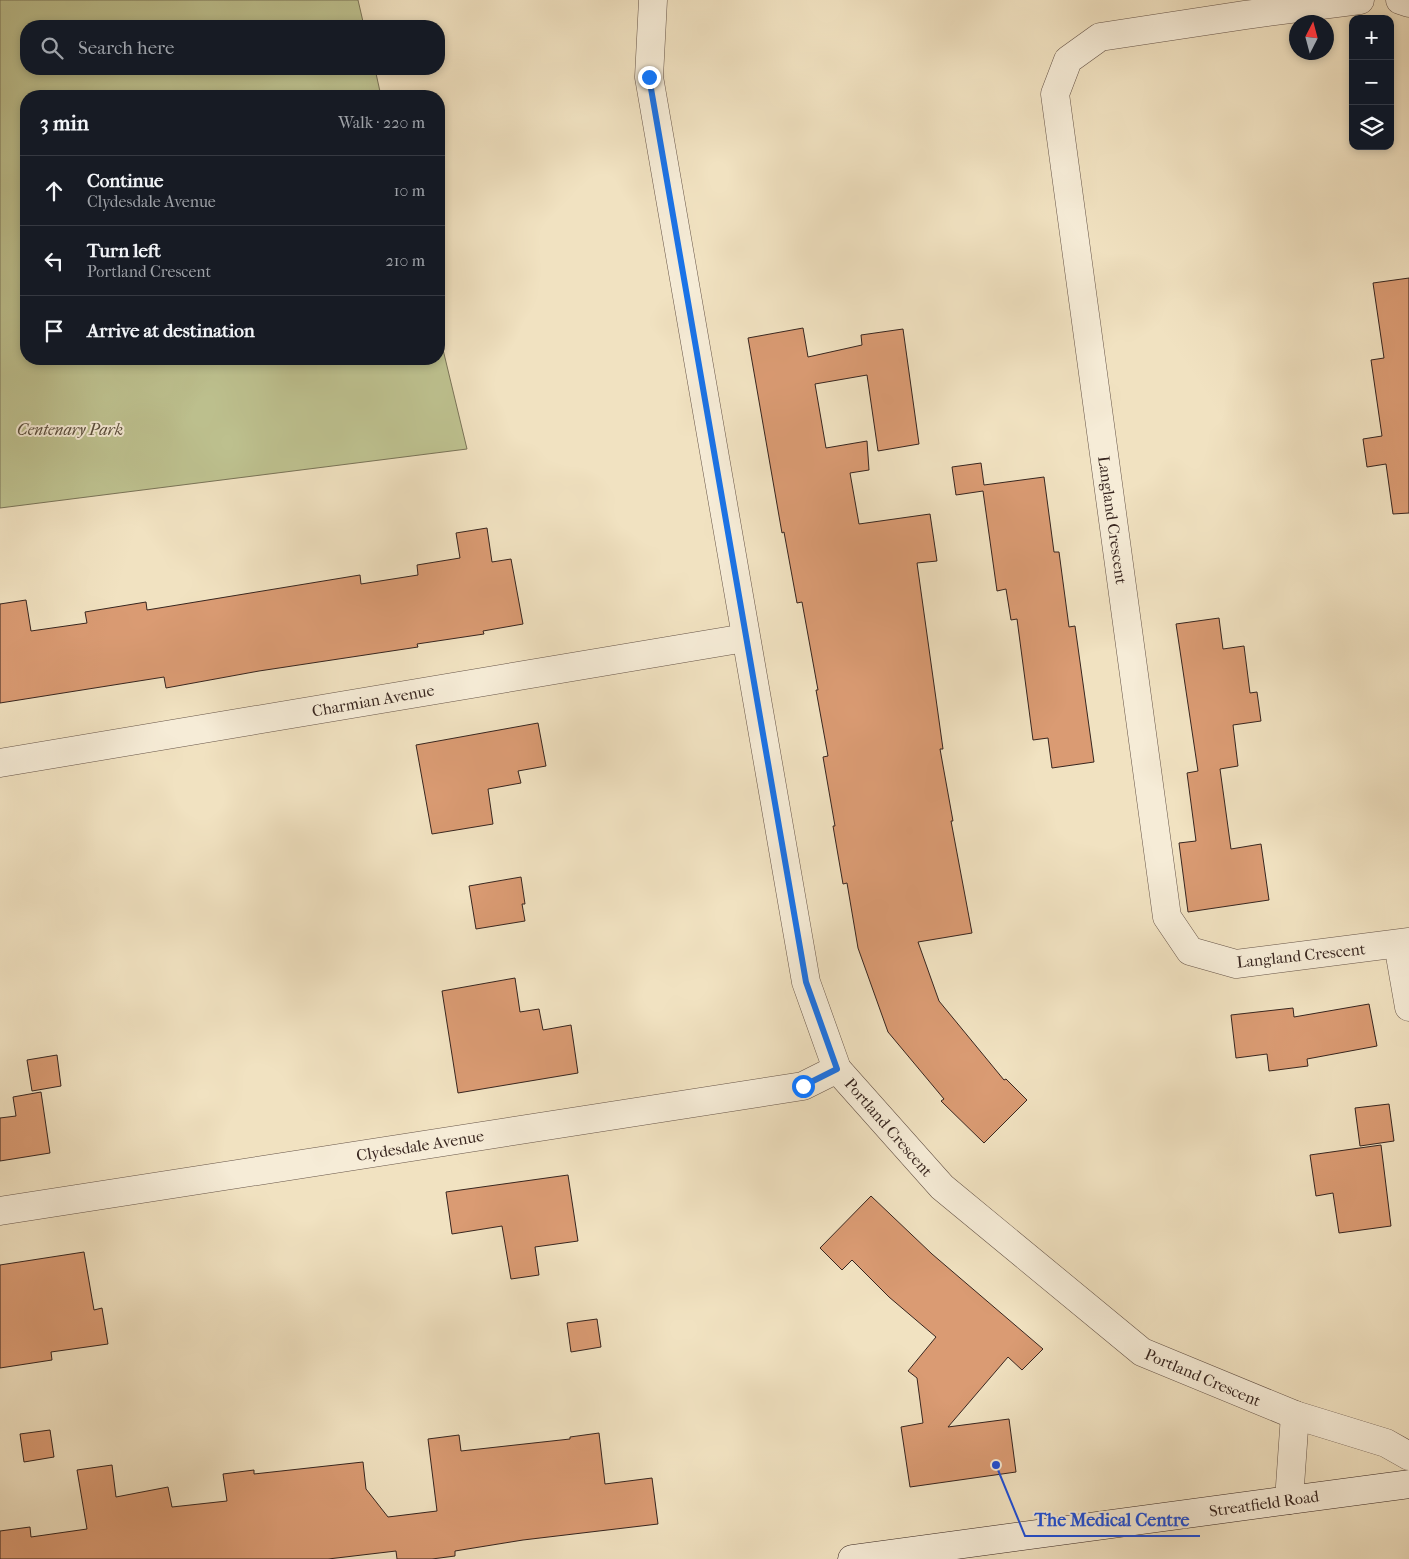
<!DOCTYPE html>
<meta charset="utf-8">
<style>
body{margin:0;font-family:"IM FELL French Canon",serif;background:#242831;color:#f1f3f6}
.controls{position:absolute;right:15px;top:15px;display:grid;overflow:hidden;border-radius:10px;box-shadow:0 2px 8px #0003}
.controls button{width:45px;height:45px;display:grid;place-items:center;padding:0;border:0;border-bottom:1px solid #363941;background:#171b24;color:#f1f3f6;font:25px sans-serif}
.compass{position:absolute;left:1289px;top:15px;width:45px;height:45px;border-radius:50%;background:#171b24;box-shadow:0 2px 8px #0003;rotate:6deg}
.stop{position:absolute;width:15px;height:15px;margin:-11px;border:4px solid #1a73e8;border-radius:50%;background:#fff}
.stop.end{background:#1a73e8;border-color:#fff;box-shadow:0 1px 5px #0008}
.list{margin:0;padding:0;list-style:none}
h2{display:flex;justify-content:space-between;align-items:center;height:65px;margin:0;padding:0 20px;font-size:21px}
h2 small{font-size:16px;font-weight:400;color:#9ea1a6}
.list li{display:grid;grid-template-columns:32px 1fr auto;gap:15px;align-items:center;box-sizing:border-box;height:70px;padding:0 20px;border-top:1px solid #363941}
.list b{display:block;font-size:19px;white-space:nowrap}
.list p{margin:0;font-size:16px;white-space:nowrap;color:#9ea1a6}
.list em{font-size:16px;font-style:normal;color:#9ea1a6}
.icon{flex:none;width:28px;height:28px;fill:none;stroke:currentColor;stroke-width:2;stroke-linecap:round;stroke-linejoin:round}
.map{position:relative;flex:none;width:1409px;height:1559px;overflow:hidden}
.search{position:absolute;background:#171b24;box-shadow:0 2px 8px #0003;left:20px;top:20px;width:425px;height:55px;display:flex;align-items:center;gap:12px;box-sizing:border-box;padding:0 18px;border-radius:20px;color:#9ea1a6;font-size:19px}
.panel{position:absolute;background:#171b24;box-shadow:0 2px 8px #0003;left:20px;top:90px;width:425px;height:275px;border-radius:20px}
.map>svg:first-child{display:block}
.green{fill:#bec290;stroke:#7a7458}
.building{fill:#da9b73;stroke:#37251f}
.lines{fill:none;stroke-linecap:round;stroke-linejoin:round}
.street-casing{stroke:#665448;stroke-width:29}
.secondary-casing{stroke:#37251f;stroke-width:29}
.street{stroke:#f6ecd7;stroke-width:28}
.secondary{stroke:#f6ecd7;stroke-width:28}
.route{stroke:#1a73e8;stroke-width:6}
.labels{text-anchor:middle;stroke-width:4;stroke-linejoin:round;paint-order:stroke}
.park-label{font-size:16px;font-style:italic;fill:#594c3b;stroke:#f6ecd7}
.street-label{font-size:16px;fill:#37251f;stroke:#f6ecd7}
.leader{fill:none;stroke:#1d4ed8;stroke-width:2}
.callout-dot{fill:#1d4ed8;stroke:#f6ecd7;stroke-width:2}
.callout-label{font-size:18px;text-anchor:middle;font-weight:bold;fill:#1d4ed8;stroke:#f6ecd7;stroke-width:4;stroke-linejoin:round;paint-order:stroke}
</style>
<div class="map">
<svg width="1409" height="1559" viewBox="0 0 1409 1559">
<rect width="100%" height="100%" fill="#f1e2c1"/>
<filter id="stains"><feTurbulence type="fractalNoise" baseFrequency=".004" numOctaves="4"/><feColorMatrix values="0 0 0 0 .2 0 0 0 0 .09 0 0 0 0 .02 0 0 0 .5 -.17"/></filter>
<radialGradient id="worn" r=".72"><stop offset=".6" stop-color="#630" stop-opacity="0"/><stop offset="1" stop-color="#630" stop-opacity=".3"/></radialGradient>
<path class="green" d="M 0,0 L 358,0 L 364,26 L 26,26 L 26,69 L 375,69 L 381,96 L 26,96 L 26,359 L 439,359 L 439,333 L 467,449 L 0,508 Z"/>
<g class="building">
<path d="M 1409,278 L 1409,513 L 1393,514 L 1386,464 L 1367,467 L 1363,439 L 1382,436 L 1371,360 L 1384,358 L 1373,283 Z"/>
<path d="M 803,328 L 808,357 L 862,345 L 861,335 L 903,329 L 919,444 L 878,451 L 867,375 L 815,384 L 826,448 L 867,441 L 869,470 L 850,473 L 859,524 L 930,514 L 937,561 L 917,563 L 943,749 L 940,749 L 953,821 L 951,821 L 972,933 L 918,942 L 939,1001 L 1004,1080 L 1006,1079 L 1027,1100 L 984,1143 L 941,1101 L 944,1099 L 888,1032 L 858,948 L 847,883 L 843,884 L 833,826 L 835,826 L 823,757 L 828,756 L 816,690 L 818,690 L 802,602 L 797,603 L 784,532 L 782,533 L 748,338 Z"/>
<path d="M 981,463 L 984,485 L 1044,477 L 1054,552 L 1059,552 L 1069,627 L 1075,626 L 1094,762 L 1052,768 L 1048,738 L 1033,740 L 1017,619 L 1011,620 L 1006,589 L 997,591 L 983,491 L 956,495 L 952,467 Z"/>
<path d="M 487,528 L 492,562 L 511,559 L 523,624 L 483,631 L 484,634 L 417,644 L 418,647 L 259,671 L 166,688 L 164,677 L 0,703 L 0,604 L 26,600 L 31,631 L 87,623 L 85,612 L 146,602 L 147,610 L 360,575 L 361,584 L 418,575 L 417,565 L 460,558 L 456,533 Z"/>
<path d="M 1219,618 L 1223,649 L 1244,646 L 1250,693 L 1257,692 L 1261,721 L 1233,725 L 1238,766 L 1220,769 L 1231,849 L 1261,844 L 1269,900 L 1188,912 L 1179,843 L 1196,841 L 1187,773 L 1198,771 L 1176,624 Z"/>
<path d="M 538,723 L 546,766 L 518,771 L 521,783 L 488,789 L 493,824 L 432,834 L 416,745 Z"/>
<path d="M 521,877 L 525,904 L 522,904 L 525,921 L 476,929 L 469,886 Z"/>
<path d="M 515,978 L 520,1012 L 539,1009 L 543,1030 L 571,1025 L 578,1073 L 458,1093 L 442,991 Z"/>
<path d="M 1369,1004 L 1377,1046 L 1307,1059 L 1308,1066 L 1269,1071 L 1267,1054 L 1236,1058 L 1231,1015 L 1293,1008 L 1294,1017 Z"/>
<path d="M 57,1055 L 61,1086 L 32,1091 L 27,1060 Z"/>
<path d="M 41,1092 L 50,1153 L 0,1161 L 0,1118 L 16,1116 L 13,1097 Z"/>
<path d="M 1389,1104 L 1394,1141 L 1360,1146 L 1355,1108 Z"/>
<path d="M 1381,1145 L 1391,1226 L 1339,1233 L 1333,1193 L 1316,1196 L 1310,1155 Z"/>
<path d="M 568,1175 L 578,1241 L 535,1247 L 539,1275 L 511,1279 L 502,1226 L 452,1234 L 446,1192 Z"/>
<path d="M 871,1196 L 932,1254 L 1043,1349 L 1022,1370 L 1008,1357 L 948,1427 L 1009,1419 L 1016,1472 L 910,1487 L 901,1427 L 923,1423 L 917,1378 L 908,1371 L 936,1337 L 889,1297 L 852,1260 L 842,1270 L 820,1248 Z"/>
<path d="M 84,1252 L 94,1310 L 102,1308 L 108,1344 L 51,1352 L 52,1360 L 0,1368 L 0,1265 Z"/>
<path d="M 597,1319 L 601,1347 L 571,1352 L 567,1323 Z"/>
<path d="M 50,1430 L 54,1457 L 24,1462 L 20,1434 Z"/>
<path d="M 599,1433 L 605,1484 L 652,1478 L 658,1524 L 523,1540 L 455,1551 L 455,1556 L 432,1559 L 397,1559 L 396,1551 L 328,1559 L 0,1559 L 0,1531 L 30,1527 L 31,1537 L 87,1529 L 77,1470 L 112,1465 L 116,1497 L 168,1487 L 172,1507 L 227,1501 L 223,1474 L 254,1470 L 254,1474 L 363,1462 L 366,1489 L 388,1517 L 437,1511 L 428,1439 L 459,1435 L 461,1451 L 570,1439 L 570,1437 Z"/>
</g>
<g class="lines">
<defs>
<g id="street">
<path d="M 653,0 L 649,77 L 806,982 L 837,1069 L 942,1187 L 1142,1352 L 1295,1415 L 1386,1443 L 1409,1456"/>
<path d="M 1360,0 L 1245,15 L 1100,37 L 1068,60 L 1055,94 L 1167,917 L 1190,951 L 1236,964 L 1409,942"/>
<path d="M 1400,0 L 1409,3"/>
<path d="M 0,763 L 745,638"/>
<path d="M 1398,944 L 1409,1007"/>
<path d="M 0,1211 L 803,1086 L 837,1069"/>
<path d="M 1289,1500 L 1295,1415"/>
</g>
<path id="secondary" d="M 852,1559 L 1409,1484"/>
</defs>
<use href="#street" class="street-casing"/>
<use href="#secondary" class="secondary-casing"/>
<use href="#street" class="street"/>
<use href="#secondary" class="secondary"/>
</g>
<g class="lines">
<path class="route" d="M 649,77 L 806,982 L 837,1069 L 803,1086"/>
</g>
<g class="labels">
<g class="park-label">
<text x="70" y="435">Centenary Park</text>
</g>
<g class="street-label">
<text transform="translate(1113 520) rotate(82)" y="6">Langland Crescent</text>
<text transform="translate(373 700) rotate(-10)" y="6">Charmian Avenue</text>
<text transform="translate(1301 955) rotate(-6)" y="6">Langland Crescent</text>
<text transform="translate(889 1127) rotate(49)" y="6">Portland Crescent</text>
<text transform="translate(420 1145) rotate(-9)" y="6">Clydesdale Avenue</text>
<text transform="translate(1203 1377) rotate(23)" y="6">Portland Crescent</text>
<text transform="translate(1264 1503) rotate(-8)" y="6">Streatfield Road</text>
</g>
</g>
<path class="leader" d="M996 1465L1025 1536H1200"/>
<circle class="callout-dot" cx="996" cy="1465" r="5"/>
<g class="callout-label">
<text x="1112" y="1526">The Medical Centre</text>
</g>
<rect width="100%" height="100%" filter="url(#stains)"/>
<rect width="100%" height="100%" fill="url(#worn)"/>
</svg>
<div class="controls">
<button>+</button>
<button>−</button>
<button><svg class="icon" aria-label="layers" viewBox="0 0 24 24"><path d="M12 4l9 5-9 5-9-5zM3 14l9 5 9-5"/></svg></button>
</div>
<svg class="compass" viewBox="-18 -18 36 36"><path d="M0-13l5 13h-10z" fill="#e53935"/><path d="M0 13l5-13h-10z" fill="#9ea1a6"/></svg>
<div class="stop" style="left:803px;top:1086px"></div>
<div class="stop end" style="left:649px;top:77px"></div>
<div class="search"><svg class="icon" aria-label="search" viewBox="0 0 24 24"><circle cx="10" cy="10" r="6"/><path d="M15 15l6 6"/></svg>Search here</div>
<section class="panel">
<h2>3 min<small>Walk · 220 m</small></h2>
<ul class="list">
<li><svg class="icon" aria-label="ahead" viewBox="0 0 24 24"><path d="M12 20V5M6 11l6-6 6 6"/></svg><div><b>Continue</b><p>Clydesdale Avenue</p></div><em>10 m</em></li>
<li><svg class="icon" aria-label="left" viewBox="0 0 24 24"><path d="M17 20v-9H6M10 6l-5 5 5 5"/></svg><div><b>Turn left</b><p>Portland Crescent</p></div><em>210 m</em></li>
<li><svg class="icon" aria-label="arrive" viewBox="0 0 24 24"><path d="M6 21V4h12l-3 4 3 4H6"/></svg><div><b>Arrive at destination</b></div></li>
</ul>
</section>
</div>
